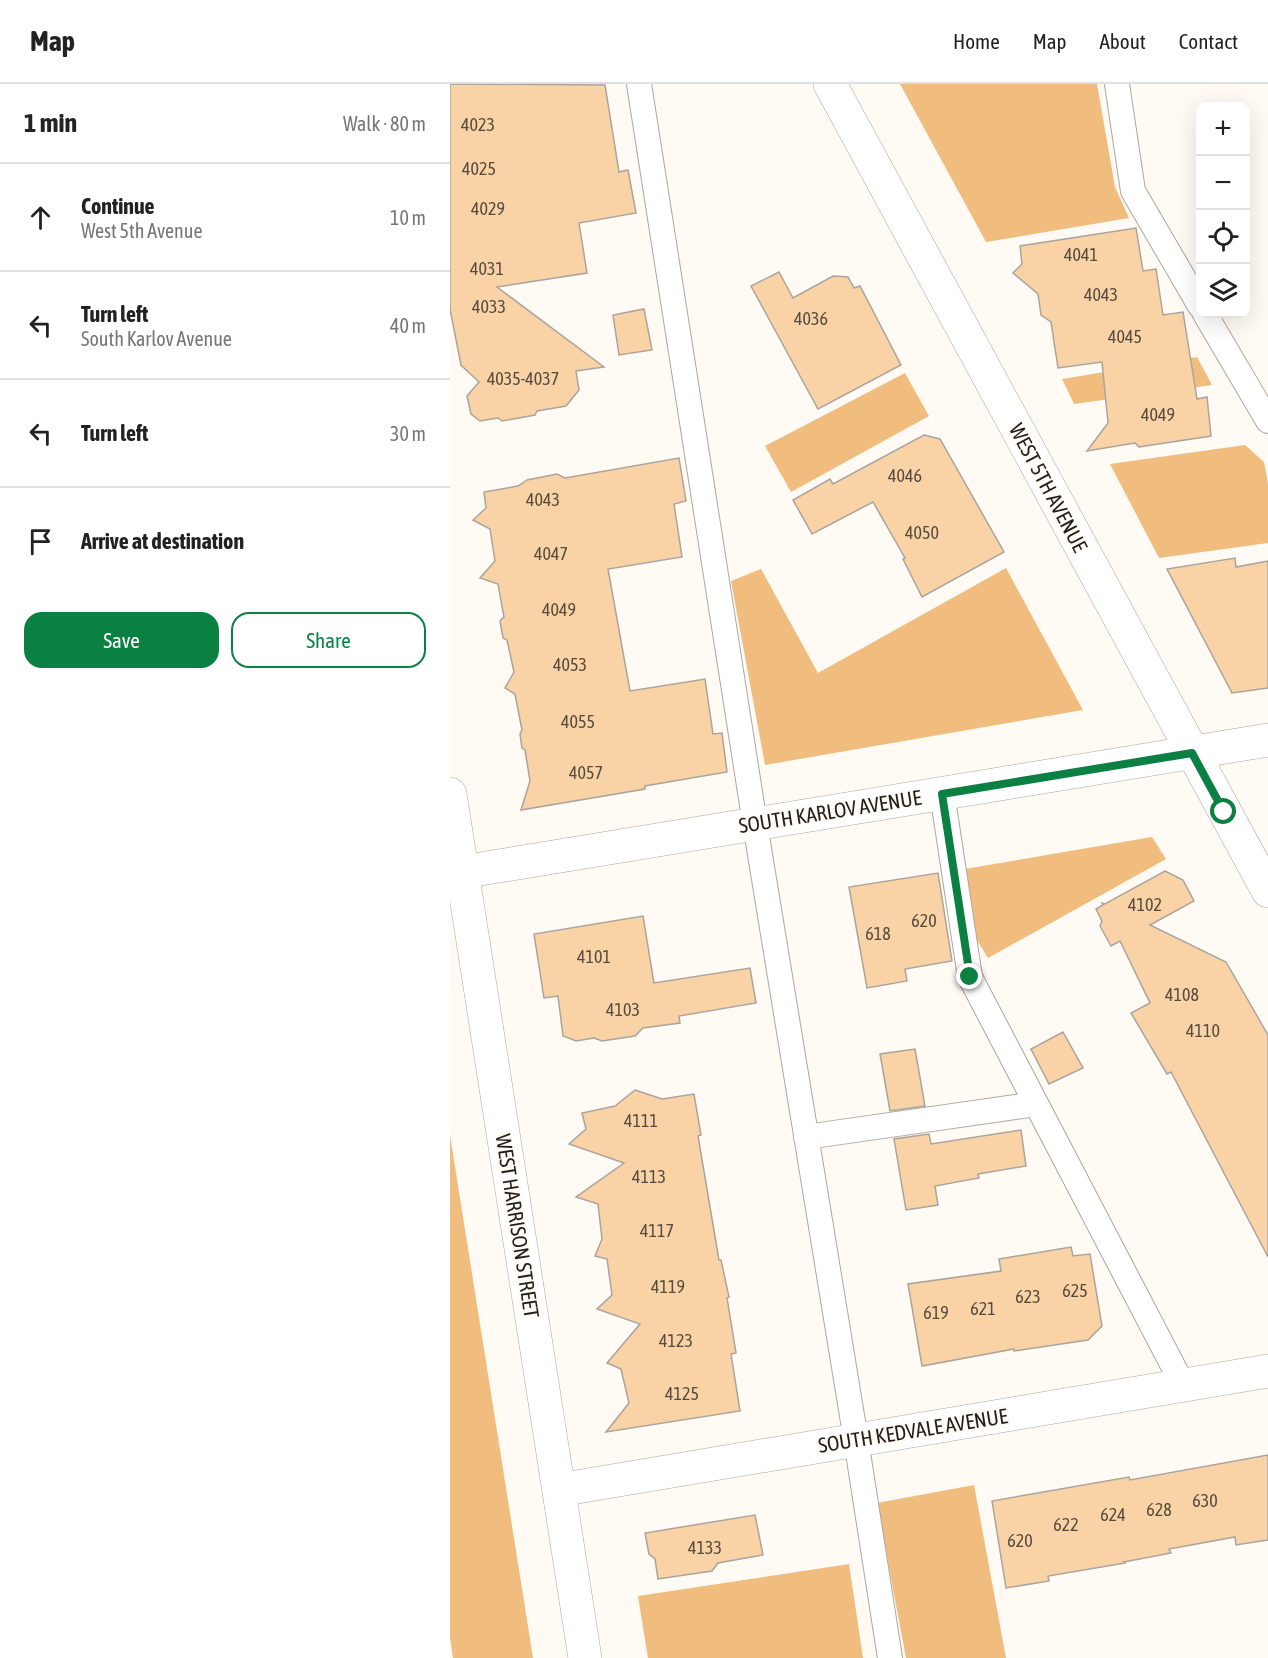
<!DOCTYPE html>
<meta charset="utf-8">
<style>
body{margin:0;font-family:"Asap Condensed",sans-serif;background:#f6f6f6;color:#222}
.controls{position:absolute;right:18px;top:18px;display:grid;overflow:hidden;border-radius:12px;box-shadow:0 6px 24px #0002}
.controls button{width:54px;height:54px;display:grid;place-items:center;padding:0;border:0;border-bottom:2px solid #e0e0e0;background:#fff;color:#222;font:30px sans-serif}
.stop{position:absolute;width:18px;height:18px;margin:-14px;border:4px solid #0b8043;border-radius:50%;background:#fff}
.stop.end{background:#0b8043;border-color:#fff;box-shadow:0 2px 6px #0008}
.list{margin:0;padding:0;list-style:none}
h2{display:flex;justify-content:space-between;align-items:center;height:78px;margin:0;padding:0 24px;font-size:26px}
h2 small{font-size:20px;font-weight:400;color:#767676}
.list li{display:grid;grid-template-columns:39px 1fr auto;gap:18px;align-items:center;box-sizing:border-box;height:108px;padding:0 24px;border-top:2px solid #e0e0e0}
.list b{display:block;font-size:22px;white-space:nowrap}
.list p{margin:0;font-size:20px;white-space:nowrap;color:#767676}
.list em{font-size:20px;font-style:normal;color:#767676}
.actions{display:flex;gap:12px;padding:18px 24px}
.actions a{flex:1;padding:14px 0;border:2px solid #0b8043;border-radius:18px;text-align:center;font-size:21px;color:#0b8043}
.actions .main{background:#0b8043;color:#fff}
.icon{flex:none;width:33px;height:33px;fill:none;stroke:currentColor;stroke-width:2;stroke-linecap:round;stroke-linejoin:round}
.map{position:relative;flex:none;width:818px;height:1574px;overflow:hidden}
header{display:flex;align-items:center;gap:36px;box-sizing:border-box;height:84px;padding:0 30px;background:#fff;border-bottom:2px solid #e0e0e0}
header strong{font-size:28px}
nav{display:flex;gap:33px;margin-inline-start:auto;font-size:21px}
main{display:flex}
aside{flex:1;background:#fff}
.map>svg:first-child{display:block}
.green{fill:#f0bd7e}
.building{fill:#f9d3a6;stroke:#aaa49d;stroke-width:1.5}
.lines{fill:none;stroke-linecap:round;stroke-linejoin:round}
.service-casing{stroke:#ada7a0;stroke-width:26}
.minor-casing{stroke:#ada7a0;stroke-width:34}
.tertiary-casing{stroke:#ada7a0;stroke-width:34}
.service{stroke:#fff;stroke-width:24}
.minor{stroke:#fff;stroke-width:33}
.tertiary{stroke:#fff;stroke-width:33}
.route{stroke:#0b8043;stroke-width:8}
.labels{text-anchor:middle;stroke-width:4.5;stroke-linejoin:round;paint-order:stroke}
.number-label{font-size:18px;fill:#574b3e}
.street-label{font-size:21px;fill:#211e1c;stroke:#fffaf4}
</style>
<header>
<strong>Map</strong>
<nav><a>Home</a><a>Map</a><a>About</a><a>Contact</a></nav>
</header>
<main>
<aside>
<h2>1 min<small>Walk · 80 m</small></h2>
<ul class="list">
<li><svg class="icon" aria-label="ahead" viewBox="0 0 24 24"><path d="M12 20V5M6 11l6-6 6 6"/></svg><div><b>Continue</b><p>West 5th Avenue</p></div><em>10 m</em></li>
<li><svg class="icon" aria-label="left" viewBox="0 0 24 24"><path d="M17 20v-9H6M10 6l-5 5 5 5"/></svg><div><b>Turn left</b><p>South Karlov Avenue</p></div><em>40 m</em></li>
<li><svg class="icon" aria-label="left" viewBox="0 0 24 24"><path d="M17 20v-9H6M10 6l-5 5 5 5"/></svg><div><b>Turn left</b></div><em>30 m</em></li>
<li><svg class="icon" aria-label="arrive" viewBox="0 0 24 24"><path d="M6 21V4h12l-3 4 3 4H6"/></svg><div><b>Arrive at destination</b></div></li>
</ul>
<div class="actions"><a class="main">Save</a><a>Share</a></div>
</aside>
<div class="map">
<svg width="818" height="1574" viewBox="0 0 818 1574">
<rect width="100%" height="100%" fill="#fffaf4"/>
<g class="green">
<path d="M 450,0 L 647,0 L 665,103 L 679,134 L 536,158 Z"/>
<path d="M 747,273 L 762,301 L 624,320 L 612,295 Z"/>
<path d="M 455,289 L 479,332 L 341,408 L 315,362 Z"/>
<path d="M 795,361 L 814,378 L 818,399 L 818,459 L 709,474 L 660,380 Z"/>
<path d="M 556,484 L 633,626 L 315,681 L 281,497 L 311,485 L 368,589 Z"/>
<path d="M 702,753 L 716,775 L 538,874 L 525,853 L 515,785 Z"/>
<path d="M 0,1051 L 83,1574 L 3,1574 L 0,1553 Z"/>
<path d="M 524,1401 L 556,1574 L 456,1574 L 427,1419 Z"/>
<path d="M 399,1480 L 413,1574 L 198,1574 L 188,1512 Z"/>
</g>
<g class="building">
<path d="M 0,0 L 155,1 L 169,88 L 178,86 L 186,129 L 129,139 L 137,189 L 47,203 L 154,283 L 126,287 L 129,306 L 116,322 L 87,327 L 85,331 L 52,337 L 48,334 L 30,337 L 21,330 L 17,312 L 29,298 L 11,281 L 0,225 Z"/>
<path d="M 686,144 L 693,187 L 706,185 L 713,231 L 733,228 L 747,315 L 757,313 L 761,352 L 689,363 L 685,359 L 637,367 L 658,339 L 652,278 L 608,284 L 601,238 L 591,231 L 588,210 L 563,189 L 572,180 L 570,162 Z"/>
<path d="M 329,188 L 343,214 L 383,192 L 398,193 L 404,204 L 410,202 L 451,281 L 368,325 L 301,202 Z"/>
<path d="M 194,225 L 202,266 L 169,271 L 163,231 Z"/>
<path d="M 474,351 L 490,355 L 554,468 L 472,513 L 453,475 L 455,474 L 423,418 L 362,450 L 343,416 L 380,395 L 383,400 Z"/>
<path d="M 229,374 L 236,417 L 224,420 L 232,473 L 158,485 L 180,607 L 255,595 L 263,650 L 272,649 L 277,688 L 195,702 L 195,705 L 71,726 L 80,697 L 75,666 L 72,664 L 70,650 L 72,646 L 65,610 L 55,604 L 64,588 L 57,556 L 53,554 L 50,537 L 54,533 L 48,500 L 30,494 L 45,477 L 40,445 L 23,436 L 36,424 L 34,408 L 68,402 L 77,396 L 107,390 L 115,394 Z"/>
<path d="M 785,474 L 786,483 L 818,477 L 818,604 L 782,609 L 717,485 Z"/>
<path d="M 715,787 L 733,796 L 744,817 L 700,841 L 776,878 L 818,951 L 818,1173 L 721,988 L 717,990 L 681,929 L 700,919 L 670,857 L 661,862 L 650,842 L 652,837 L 646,825 L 653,821 L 652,819 L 655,820 Z"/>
<path d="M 488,789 L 502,877 L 455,885 L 457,897 L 417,904 L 399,803 Z"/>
<path d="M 193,832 L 204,899 L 300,884 L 306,919 L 229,932 L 230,939 L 193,944 L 185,952 L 152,957 L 144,954 L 126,957 L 113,952 L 108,912 L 94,914 L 84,850 Z"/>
<path d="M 613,948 L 633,984 L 599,1000 L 581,965 Z"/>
<path d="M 465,965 L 475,1022 L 440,1027 L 430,970 Z"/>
<path d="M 185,1006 L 212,1015 L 244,1010 L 251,1051 L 248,1052 L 269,1176 L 271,1176 L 279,1213 L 277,1214 L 286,1269 L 281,1270 L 290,1327 L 156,1348 L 179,1319 L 171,1285 L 157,1279 L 190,1240 L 147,1225 L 162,1211 L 157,1175 L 145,1172 L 152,1155 L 148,1120 L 126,1113 L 174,1079 L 119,1060 L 136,1045 L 132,1029 L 165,1022 Z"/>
<path d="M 571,1046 L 576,1082 L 528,1090 L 529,1094 L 485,1102 L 488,1121 L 456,1126 L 444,1055 L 479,1050 L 481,1060 Z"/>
<path d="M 621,1163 L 623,1172 L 640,1170 L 652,1242 L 638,1256 L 564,1267 L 564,1265 L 472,1282 L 458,1200 L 551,1187 L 549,1175 Z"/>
<path d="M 818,1371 L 818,1456 L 786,1461 L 785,1453 L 719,1465 L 721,1469 L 674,1478 L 675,1479 L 598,1492 L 599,1497 L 556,1504 L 542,1417 L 679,1393 L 680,1396 Z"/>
<path d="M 305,1431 L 313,1471 L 268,1479 L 262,1487 L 208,1495 L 205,1475 L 199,1470 L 195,1449 Z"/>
</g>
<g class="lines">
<defs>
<g id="service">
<path d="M 189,0 L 305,740 L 406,1356 L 440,1574"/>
<path d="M 667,0 L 683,107 L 750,222"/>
<path d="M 755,230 L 818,337"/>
<path d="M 492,709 L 520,893 L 733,1301"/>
<path d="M 356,1053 L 586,1020"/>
</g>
<g id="minor">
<path d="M 12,788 L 818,656"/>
<path d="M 109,1406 L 818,1287"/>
</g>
<g id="tertiary">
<path d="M 380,0 L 818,807"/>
<path d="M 0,710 L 135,1574"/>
</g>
</defs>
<use href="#service" class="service-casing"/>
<use href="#minor" class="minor-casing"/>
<use href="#tertiary" class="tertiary-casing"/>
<use href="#service" class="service"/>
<use href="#minor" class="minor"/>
<use href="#tertiary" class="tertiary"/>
</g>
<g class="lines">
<path class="route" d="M 520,893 L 492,710 L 742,669 L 774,728"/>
</g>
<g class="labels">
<g class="number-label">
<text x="28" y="47">4023</text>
<text x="29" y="91">4025</text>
<text x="38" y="131">4029</text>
<text x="631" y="177">4041</text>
<text x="37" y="191">4031</text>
<text x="651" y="217">4043</text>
<text x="39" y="229">4033</text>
<text x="361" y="241">4036</text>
<text x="675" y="259">4045</text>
<text x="73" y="301">4035-4037</text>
<text x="708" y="337">4049</text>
<text x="455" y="398">4046</text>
<text x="93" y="422">4043</text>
<text x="472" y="455">4050</text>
<text x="101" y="476">4047</text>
<text x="109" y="532">4049</text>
<text x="120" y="587">4053</text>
<text x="128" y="644">4055</text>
<text x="136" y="695">4057</text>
<text x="695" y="827">4102</text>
<text x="474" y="843">620</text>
<text x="428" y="856">618</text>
<text x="144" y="879">4101</text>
<text x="732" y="917">4108</text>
<text x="173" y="932">4103</text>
<text x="753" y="953">4110</text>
<text x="191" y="1043">4111</text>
<text x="199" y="1099">4113</text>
<text x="207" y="1153">4117</text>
<text x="218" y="1209">4119</text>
<text x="625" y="1213">625</text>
<text x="578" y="1219">623</text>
<text x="533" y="1231">621</text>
<text x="486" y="1235">619</text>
<text x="226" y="1263">4123</text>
<text x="232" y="1316">4125</text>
<text x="755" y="1423">630</text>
<text x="709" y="1432">628</text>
<text x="663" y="1437">624</text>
<text x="616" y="1447">622</text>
<text x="570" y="1463">620</text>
<text x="255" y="1470">4133</text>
</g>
<g class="street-label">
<text transform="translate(598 404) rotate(62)" y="7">WEST 5TH AVENUE</text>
<text transform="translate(380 728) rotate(-9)" y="7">SOUTH KARLOV AVENUE</text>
<text transform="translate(67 1142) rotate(81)" y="7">WEST HARRISON STREET</text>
<text transform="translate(463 1347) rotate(-9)" y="7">SOUTH KEDVALE AVENUE</text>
</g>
</g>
</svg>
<div class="controls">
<button>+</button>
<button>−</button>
<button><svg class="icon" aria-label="locate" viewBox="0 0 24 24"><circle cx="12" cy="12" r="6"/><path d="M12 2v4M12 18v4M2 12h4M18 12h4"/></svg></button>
<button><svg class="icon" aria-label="layers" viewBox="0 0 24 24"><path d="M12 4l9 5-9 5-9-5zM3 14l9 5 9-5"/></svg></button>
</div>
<div class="stop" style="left:774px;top:728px"></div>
<div class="stop end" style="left:520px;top:893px"></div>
</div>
</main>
